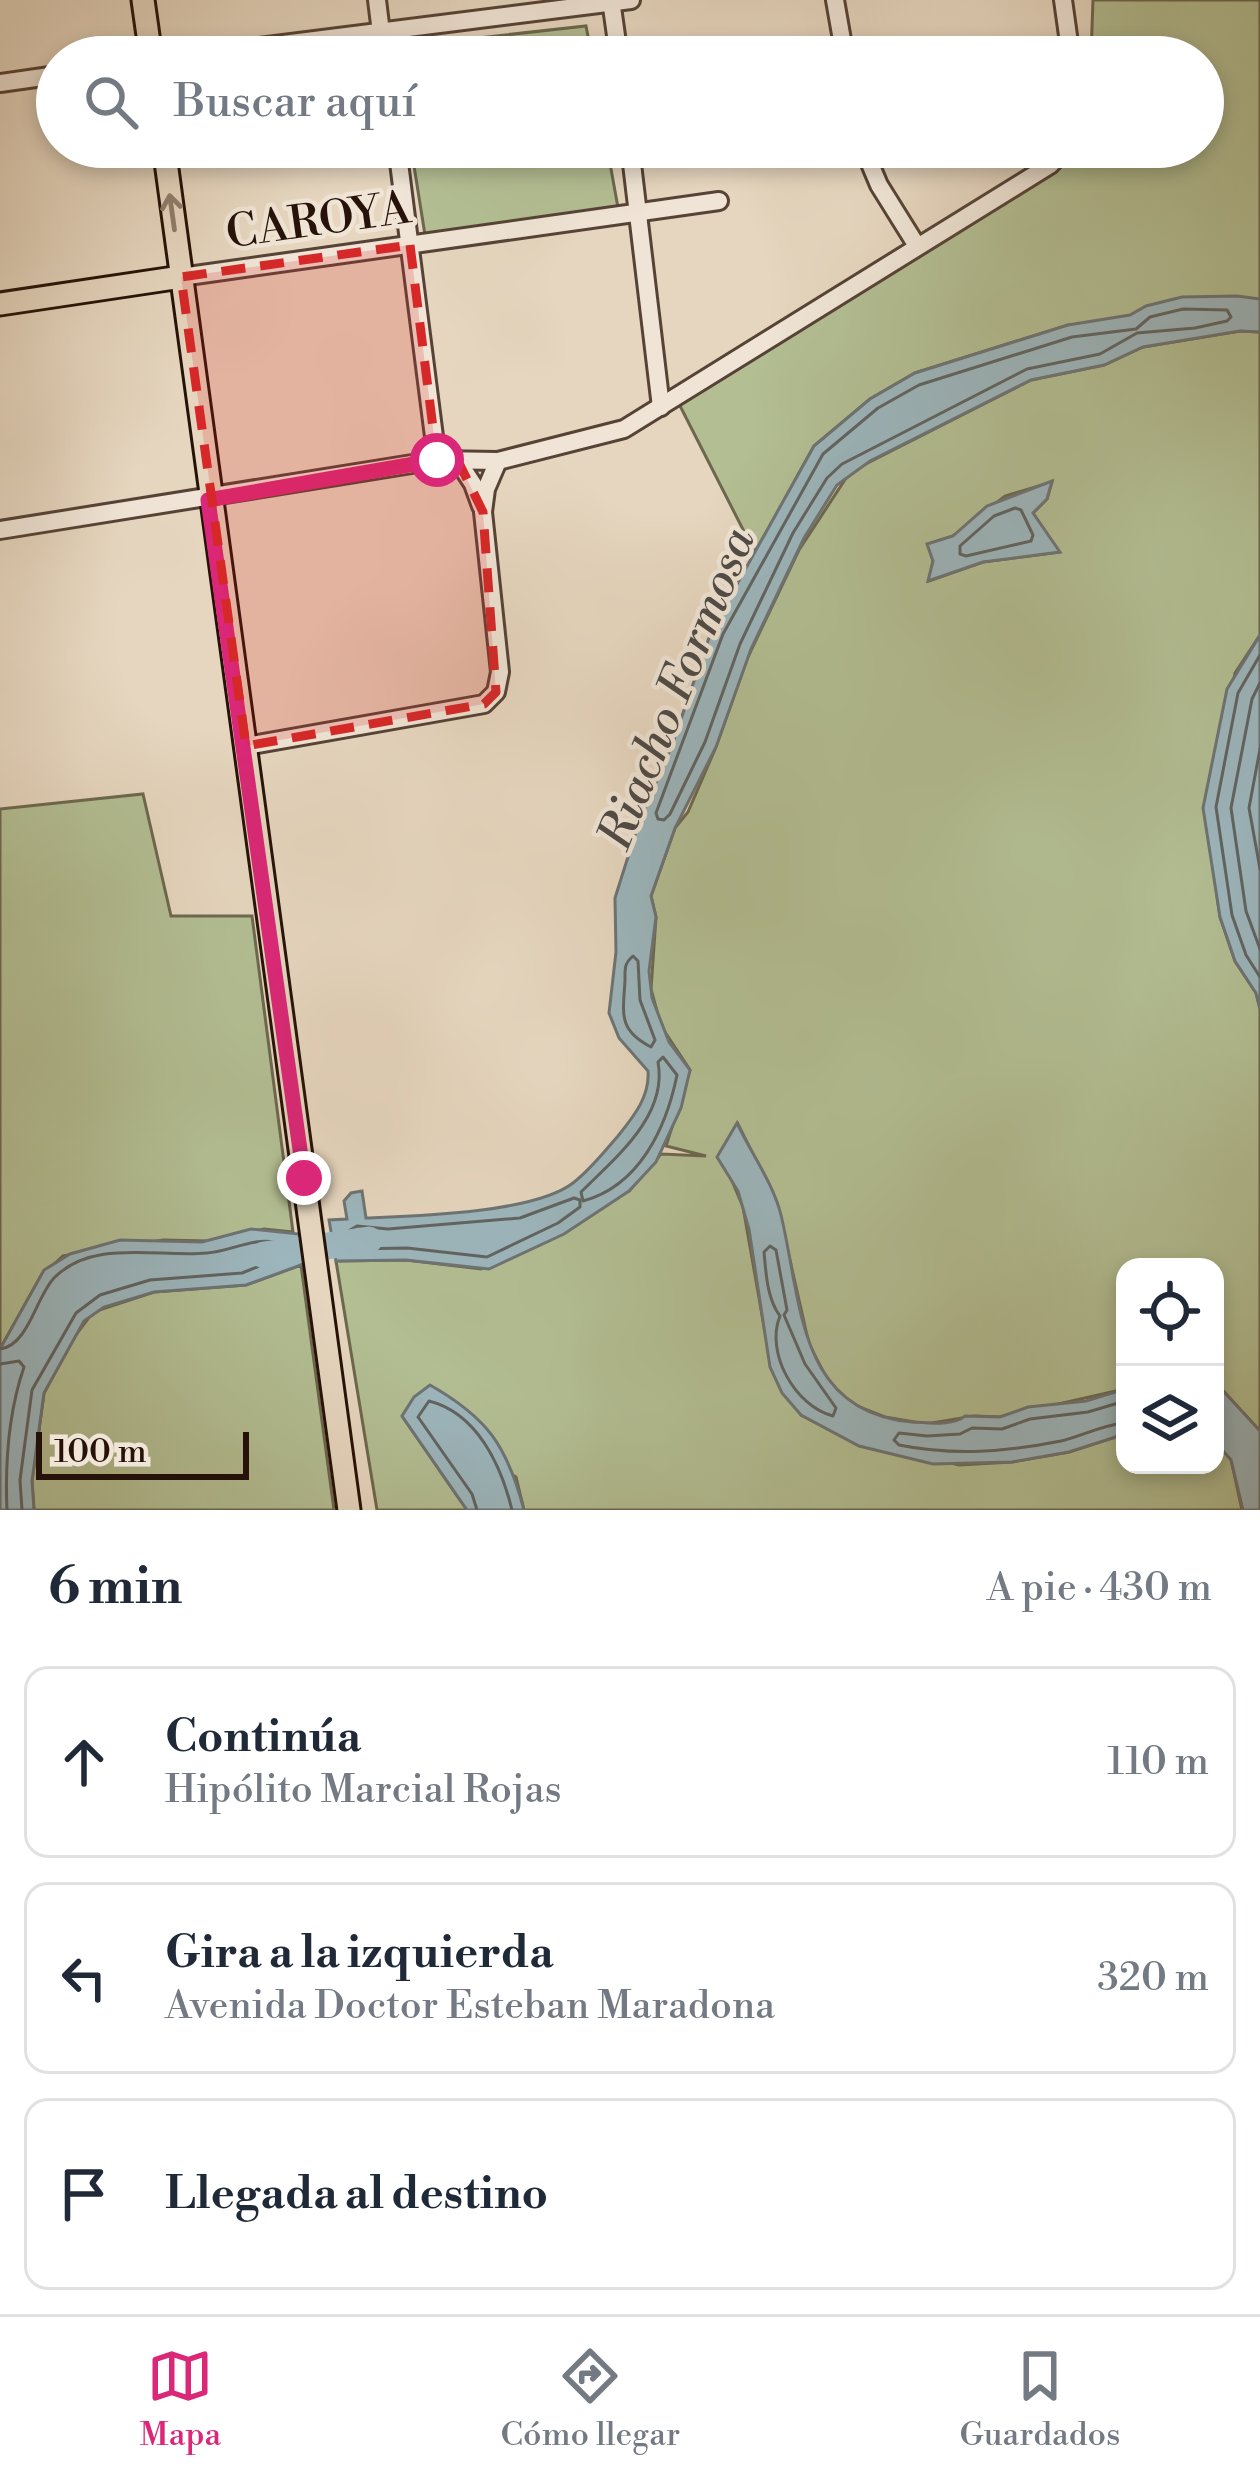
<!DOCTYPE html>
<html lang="es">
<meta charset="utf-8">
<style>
body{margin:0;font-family:"Libre Bodoni",serif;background:#f2f2f3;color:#1f2937}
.controls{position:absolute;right:36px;bottom:36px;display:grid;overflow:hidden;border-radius:24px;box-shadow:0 6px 18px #0003}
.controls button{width:108px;height:108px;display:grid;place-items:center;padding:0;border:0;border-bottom:3px solid #e0e1e3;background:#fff;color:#1f2937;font:60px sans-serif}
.scale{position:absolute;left:36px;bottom:30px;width:213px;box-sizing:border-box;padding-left:12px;border:6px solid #261208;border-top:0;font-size:33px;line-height:42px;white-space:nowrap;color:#261208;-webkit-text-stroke:9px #efe4d5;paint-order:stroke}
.stop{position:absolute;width:36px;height:36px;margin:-27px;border:9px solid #db2777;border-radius:50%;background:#fff}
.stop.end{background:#db2777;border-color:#fff;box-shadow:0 3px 12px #0008}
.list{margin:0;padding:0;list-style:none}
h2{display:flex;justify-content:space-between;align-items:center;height:156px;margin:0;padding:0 48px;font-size:51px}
h2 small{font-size:39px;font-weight:400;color:#747a83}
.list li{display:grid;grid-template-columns:78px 1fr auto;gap:36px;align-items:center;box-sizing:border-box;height:192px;margin:0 24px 24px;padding:0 24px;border:3px solid #e0e1e3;border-radius:24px}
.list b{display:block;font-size:45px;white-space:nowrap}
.list p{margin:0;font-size:39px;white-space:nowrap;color:#747a83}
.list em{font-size:39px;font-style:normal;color:#747a83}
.icon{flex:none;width:66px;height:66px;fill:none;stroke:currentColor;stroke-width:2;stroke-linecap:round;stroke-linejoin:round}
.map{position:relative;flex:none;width:1260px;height:1510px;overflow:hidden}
.search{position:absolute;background:#fff;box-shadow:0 6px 18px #0003;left:36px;right:36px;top:36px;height:132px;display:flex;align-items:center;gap:30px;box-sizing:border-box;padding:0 42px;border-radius:66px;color:#747a83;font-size:45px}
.sheet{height:804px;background:#fff}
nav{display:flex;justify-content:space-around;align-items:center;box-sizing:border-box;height:168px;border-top:3px solid #e0e1e3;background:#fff;font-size:33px;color:#747a83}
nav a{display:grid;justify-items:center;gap:6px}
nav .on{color:#db2777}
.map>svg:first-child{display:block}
.green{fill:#b3be93;stroke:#6c684e;stroke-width:3;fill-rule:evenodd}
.water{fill:#9cb6bd;stroke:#6d7475;stroke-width:3}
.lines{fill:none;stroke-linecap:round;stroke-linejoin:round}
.shore{stroke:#616462;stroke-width:3}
.river{stroke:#9cb6bd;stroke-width:27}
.minor-casing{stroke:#564336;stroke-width:22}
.major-casing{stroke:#261208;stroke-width:27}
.minor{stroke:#efe4d5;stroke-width:16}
.major{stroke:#e6d6bf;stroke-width:21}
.oneway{stroke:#907e6d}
.route{stroke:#db2777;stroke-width:15}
.marked{fill:#d62828;fill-opacity:0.2;stroke:#d62828;stroke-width:9;stroke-dasharray:24 15;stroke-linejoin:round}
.labels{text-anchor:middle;stroke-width:9;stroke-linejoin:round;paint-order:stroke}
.street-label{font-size:45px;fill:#261208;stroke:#efe4d5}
.water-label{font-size:48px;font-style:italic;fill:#4f4b47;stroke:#efe4d5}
</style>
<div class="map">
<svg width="1260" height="1510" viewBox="0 0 1260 1510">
<rect width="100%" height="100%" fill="#e6d6bf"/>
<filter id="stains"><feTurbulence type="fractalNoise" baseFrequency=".00167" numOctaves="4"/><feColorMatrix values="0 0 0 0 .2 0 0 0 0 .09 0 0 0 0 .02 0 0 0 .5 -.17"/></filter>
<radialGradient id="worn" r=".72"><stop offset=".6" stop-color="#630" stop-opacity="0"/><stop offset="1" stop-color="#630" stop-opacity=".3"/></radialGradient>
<g class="green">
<path d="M 1093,0 L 1260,0 L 1260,313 L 1068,325 L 915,373 L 870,399 L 814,446 L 755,553 L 676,398 L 1066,147 L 1109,147 L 1113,154 L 1112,147 L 1203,147 L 1203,57 L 1091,57 Z"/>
<path d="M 586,26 L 592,57 L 398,57 L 396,47 Z"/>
<path d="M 411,147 L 607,147 L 619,213 L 425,235 Z"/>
<path d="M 1240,331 L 1260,332 L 1260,635 L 1235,673 L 1207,825 L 1220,917 L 1235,961 L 1256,993 L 1260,1009 L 1260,1431 L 1215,1382 L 1215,1267 L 1125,1267 L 1125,1389 L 1000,1417 L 974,1416 L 926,1424 L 885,1417 L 854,1405 L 842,1397 L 825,1375 L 809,1344 L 777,1203 L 738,1124 L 718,1157 L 727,1169 L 743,1207 L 765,1332 L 801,1415 L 844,1437 L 959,1465 L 1012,1462 L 1069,1452 L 1125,1434 L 1125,1465 L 1215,1465 L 1215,1443 L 1231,1459 L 1242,1510 L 524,1510 L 516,1477 L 402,1416 L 467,1510 L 377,1510 L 336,1261 L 406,1260 L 481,1269 L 629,1191 L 661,1154 L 706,1156 L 666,1146 L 690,1070 L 661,1026 L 651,989 L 656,917 L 651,896 L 675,828 L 688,812 L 716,747 L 747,659 L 799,550 L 850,472 L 1031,380 L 1104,365 L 1143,347 ZM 1052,482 L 1047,499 L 1033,513 L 1059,552 L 983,562 L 929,581 L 933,561 L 928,544 L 953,536 L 1005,496 Z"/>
<path d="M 143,794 L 171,916 L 252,916 L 293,1232 L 264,1229 L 209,1241 L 163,1240 L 63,1256 L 41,1276 L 0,1349 L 0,809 Z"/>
<path d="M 301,1265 L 334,1510 L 34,1510 L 32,1481 L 44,1393 L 72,1340 L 93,1312 L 154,1292 L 246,1285 Z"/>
</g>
<g class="water">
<path d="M 1237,296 L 1260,299 L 1260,332 L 1240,331 L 1143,347 L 1104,365 L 1031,380 L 870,461 L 837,485 L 804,538 L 751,649 L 716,747 L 675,828 L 651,896 L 656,917 L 649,971 L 652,998 L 669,1042 L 690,1070 L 681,1108 L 656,1162 L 629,1191 L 564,1234 L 489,1269 L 406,1260 L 336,1261 L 329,1220 L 347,1219 L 344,1201 L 351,1193 L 362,1191 L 366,1218 C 417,1216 534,1213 573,1183 C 590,1170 604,1152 618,1136 C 633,1117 650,1097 648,1071 L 619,1038 L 609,1013 L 616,952 L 615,898 L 639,822 L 672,745 L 712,629 L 814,446 L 870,399 L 915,373 L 1068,325 L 1130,315 L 1146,306 L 1182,297 Z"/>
<path d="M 1052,481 L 1047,499 L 1033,513 L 1060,552 L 983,562 L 928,581 L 933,561 L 927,544 L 953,536 L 987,506 Z"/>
<path d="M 1260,635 L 1260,1009 L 1256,993 L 1235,961 L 1220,917 L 1203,808 L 1227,689 Z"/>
<path d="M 737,1123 C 751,1153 773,1183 781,1215 C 802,1302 797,1412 912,1422 C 928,1423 954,1426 965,1416 L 1000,1417 L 1028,1407 L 1086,1401 L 1125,1389 L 1125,1434 L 1069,1452 L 1012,1462 L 933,1464 L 859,1446 L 801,1415 L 782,1393 L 770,1367 L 749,1229 L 738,1191 L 717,1157 Z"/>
<path d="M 251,1229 L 299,1234 L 301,1265 L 246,1285 L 154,1292 L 104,1307 L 84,1321 L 44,1393 L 32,1481 L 34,1510 L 0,1510 L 0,1349 L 44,1270 L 70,1254 L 120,1240 L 202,1242 Z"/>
<path d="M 1215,1382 L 1260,1431 L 1260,1510 L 1243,1510 L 1231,1460 L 1215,1442 Z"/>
<path d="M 430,1385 C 488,1418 507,1446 524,1510 L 467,1510 L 402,1416 L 414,1397 Z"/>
</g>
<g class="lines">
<g class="shore">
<path d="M 1183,309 L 1227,310 L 1231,317 L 1227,321 L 1195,328 L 1137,333 L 1100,354 L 1027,369 L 842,464 L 827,478 L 793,533 L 740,644 L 705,742 L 670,814 L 664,820 L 658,819 L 656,813 L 723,634 L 823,454 L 878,408 L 919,385 L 1072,337 L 1136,329 L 1150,317 Z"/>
<path d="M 1015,508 L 1021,510 L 1033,535 L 1031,541 L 966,556 L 960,554 L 960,546 L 994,516 Z"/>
<path d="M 1260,655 L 1238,693 L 1216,807 L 1232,915 L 1246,955 L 1260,977"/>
<path d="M 1260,683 L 1252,699 L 1231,808 L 1246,911 L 1260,949"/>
<path d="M 1260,749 L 1249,808 L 1260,869"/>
<path d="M 633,956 L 638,961 L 640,1000 L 655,1040 L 651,1047 C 618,1030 623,1014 625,981 C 625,968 624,964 633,956 Z"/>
<path d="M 663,1057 L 677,1075 C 666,1129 639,1186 583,1201 L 581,1192 C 615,1158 668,1116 658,1062 Z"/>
<path d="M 574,1198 L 580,1200 L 580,1207 L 558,1223 L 487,1257 L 407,1248 L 351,1249 L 345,1243 L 345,1233 L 357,1226 L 388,1229 L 520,1218 Z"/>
<path d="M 770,1246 L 776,1250 L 787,1310 L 784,1315 L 805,1364 L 836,1408 L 833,1416 C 795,1406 765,1353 780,1316 C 767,1299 766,1273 764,1252 Z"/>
<path d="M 0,1349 C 28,1346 36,1297 54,1278 C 93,1238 159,1258 207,1253 C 235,1251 260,1232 288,1247 L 285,1256 L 242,1273 L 150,1280 L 100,1295 L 76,1313 L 32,1390 L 20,1480 L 22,1510"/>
<path d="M 0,1364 L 19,1361 L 24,1367 C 9,1411 5,1464 7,1510"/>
<path d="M 1125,1401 L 1088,1412 L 1030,1419 L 1002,1429 L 972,1428 L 960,1434 L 927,1436 L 899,1433 L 894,1440 L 899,1445 C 954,1456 1006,1452 1061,1441 C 1082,1436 1102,1425 1125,1423"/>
<path d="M 477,1510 L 472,1494 L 418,1417 L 429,1401 C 477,1413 501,1465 512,1510"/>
</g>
<path class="river" d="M 264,1255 L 369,1240"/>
<defs>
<g id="minor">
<path d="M 377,0 L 384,57"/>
<path d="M 611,0 L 619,57"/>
<path d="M 835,0 L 845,57"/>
<path d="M 1063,0 L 1071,57"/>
<path d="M 179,57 L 631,0"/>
<path d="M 0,83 L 57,75"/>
<path d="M 397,147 L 437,460"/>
<path d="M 630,147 L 661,407"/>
<path d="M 863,147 L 879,185 L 917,246"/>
<path d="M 181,277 L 719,201"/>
<path d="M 458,461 L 473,484 L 481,506"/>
<path d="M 0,530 L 437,460 L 498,461 L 624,429 L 1050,165 L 1067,147"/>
<path d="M 246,746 L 484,704 L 496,692 L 500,672 L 483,512 L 486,489 L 498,461"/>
</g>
<g id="major">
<path d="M 143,0 L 151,57"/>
<path d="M 164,147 L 349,1510"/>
<path d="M 0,304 L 181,277"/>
</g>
</defs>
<use href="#minor" class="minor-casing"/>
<use href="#major" class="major-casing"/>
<use href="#minor" class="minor"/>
<use href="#major" class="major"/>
</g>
<defs><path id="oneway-shaft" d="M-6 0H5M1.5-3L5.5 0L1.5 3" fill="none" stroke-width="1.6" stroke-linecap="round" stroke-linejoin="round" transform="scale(3)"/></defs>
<use class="oneway" href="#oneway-shaft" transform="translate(172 212) rotate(-98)"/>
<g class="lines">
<path class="route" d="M 304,1178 L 208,500 L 437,460"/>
</g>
<path class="marked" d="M 410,245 L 437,460 L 458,461 L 483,512 L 496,692 L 484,704 L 246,746 L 181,277 Z"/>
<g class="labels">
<g class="street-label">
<text transform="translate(318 219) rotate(-8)" y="16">CAROYA</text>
</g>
<g class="water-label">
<text transform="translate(675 688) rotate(-68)" y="17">Riacho Formosa</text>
</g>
</g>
<rect width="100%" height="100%" filter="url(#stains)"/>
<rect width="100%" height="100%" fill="url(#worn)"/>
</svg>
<div class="controls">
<button><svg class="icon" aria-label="locate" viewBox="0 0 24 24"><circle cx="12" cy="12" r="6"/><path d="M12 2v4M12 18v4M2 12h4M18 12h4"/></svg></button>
<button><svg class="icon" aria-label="layers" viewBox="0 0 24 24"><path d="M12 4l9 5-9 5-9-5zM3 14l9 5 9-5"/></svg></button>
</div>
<div class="scale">100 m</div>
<div class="stop" style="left:437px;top:460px"></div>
<div class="stop end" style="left:304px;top:1178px"></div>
<div class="search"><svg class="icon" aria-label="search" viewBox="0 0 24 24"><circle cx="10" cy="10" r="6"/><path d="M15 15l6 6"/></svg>Buscar aquí</div>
</div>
<section class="sheet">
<h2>6 min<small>A pie · 430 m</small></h2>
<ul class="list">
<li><svg class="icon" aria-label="ahead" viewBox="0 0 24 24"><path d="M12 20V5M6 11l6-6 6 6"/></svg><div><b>Continúa</b><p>Hipólito Marcial Rojas</p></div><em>110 m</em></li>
<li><svg class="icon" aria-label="left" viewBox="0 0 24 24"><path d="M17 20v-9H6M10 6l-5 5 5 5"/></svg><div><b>Gira a la izquierda</b><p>Avenida Doctor Esteban Maradona</p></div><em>320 m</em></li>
<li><svg class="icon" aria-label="arrive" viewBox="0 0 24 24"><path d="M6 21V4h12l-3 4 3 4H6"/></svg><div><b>Llegada al destino</b></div></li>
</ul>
</section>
<nav>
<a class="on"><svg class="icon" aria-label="map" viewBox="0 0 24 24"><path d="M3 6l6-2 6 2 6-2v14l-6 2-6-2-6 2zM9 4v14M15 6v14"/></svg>Mapa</a>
<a><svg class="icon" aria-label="directions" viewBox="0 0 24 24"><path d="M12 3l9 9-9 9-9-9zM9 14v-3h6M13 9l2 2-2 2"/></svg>Cómo llegar</a>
<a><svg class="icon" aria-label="saved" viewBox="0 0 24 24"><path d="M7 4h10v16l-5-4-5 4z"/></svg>Guardados</a>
</nav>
